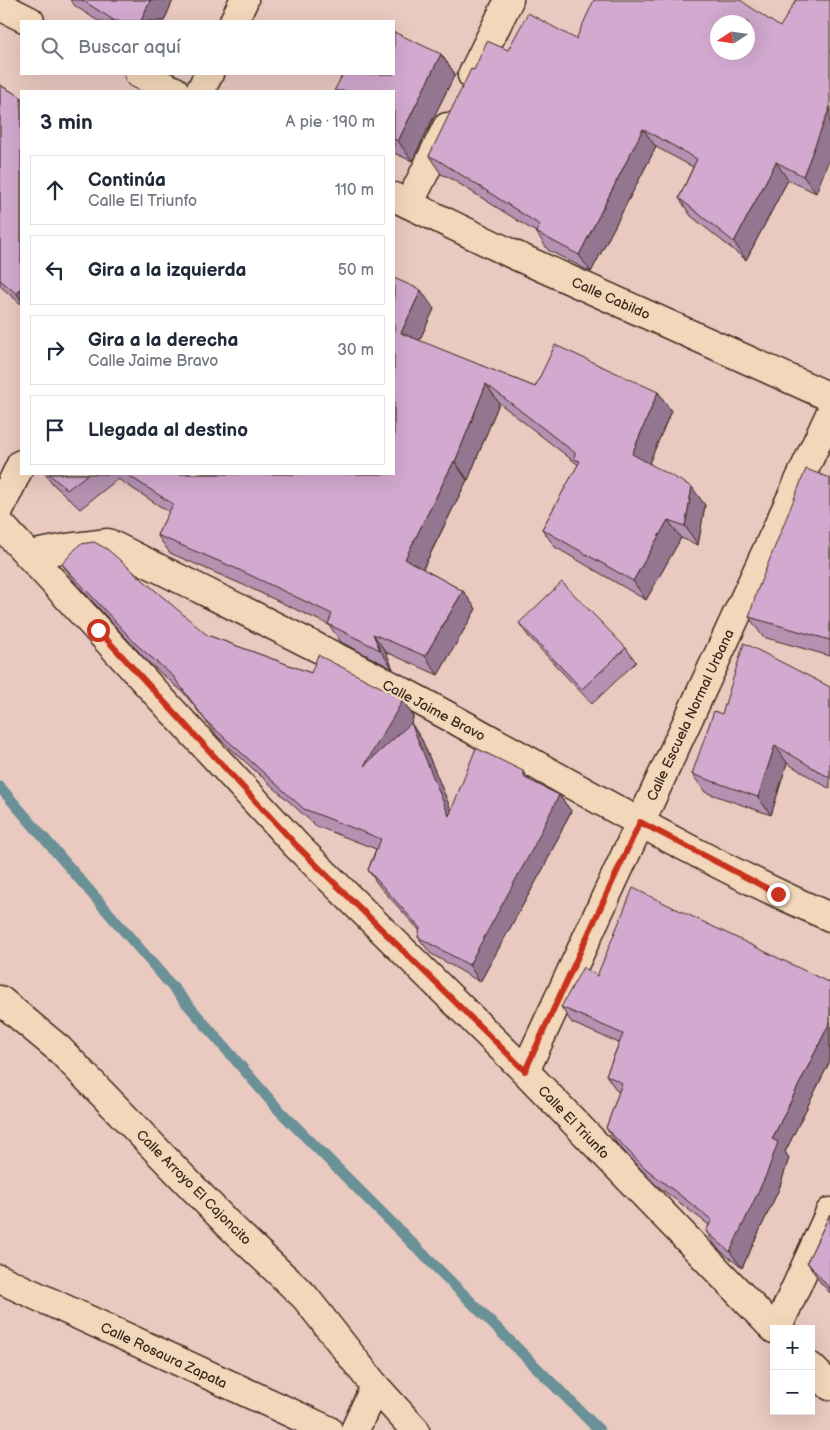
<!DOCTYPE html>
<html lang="es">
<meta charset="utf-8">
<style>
body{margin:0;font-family:"Balsamiq Sans",sans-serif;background:#f2f2f3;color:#1f2937}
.controls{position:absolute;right:15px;bottom:15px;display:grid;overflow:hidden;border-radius:0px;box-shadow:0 5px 20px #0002}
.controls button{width:45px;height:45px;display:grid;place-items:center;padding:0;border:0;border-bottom:1px solid #e0e1e3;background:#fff;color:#1f2937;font:25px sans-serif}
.compass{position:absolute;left:710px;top:15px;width:45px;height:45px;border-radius:50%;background:#fff;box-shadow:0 5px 20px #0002;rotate:258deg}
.stop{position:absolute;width:15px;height:15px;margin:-11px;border:4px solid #c8321e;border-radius:50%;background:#fff}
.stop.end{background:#c8321e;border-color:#fff;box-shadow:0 1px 5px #0008}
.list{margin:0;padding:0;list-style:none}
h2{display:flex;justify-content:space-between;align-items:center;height:65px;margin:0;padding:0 20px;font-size:21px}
h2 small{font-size:16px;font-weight:400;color:#747a83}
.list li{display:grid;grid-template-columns:32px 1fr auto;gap:15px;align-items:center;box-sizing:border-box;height:70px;margin:0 10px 10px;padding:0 10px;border:1px solid #e0e1e3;border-radius:0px}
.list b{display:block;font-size:19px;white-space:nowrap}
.list p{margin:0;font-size:16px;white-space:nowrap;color:#747a83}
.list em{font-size:16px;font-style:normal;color:#747a83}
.icon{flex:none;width:28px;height:28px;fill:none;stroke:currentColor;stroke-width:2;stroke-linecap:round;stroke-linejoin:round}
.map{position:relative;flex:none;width:830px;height:1430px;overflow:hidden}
.search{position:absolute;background:#fff;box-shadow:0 5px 20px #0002;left:20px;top:20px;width:375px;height:55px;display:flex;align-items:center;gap:12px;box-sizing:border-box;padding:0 18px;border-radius:0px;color:#747a83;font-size:19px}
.panel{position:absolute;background:#fff;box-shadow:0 5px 20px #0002;left:20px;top:90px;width:375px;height:385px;border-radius:0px}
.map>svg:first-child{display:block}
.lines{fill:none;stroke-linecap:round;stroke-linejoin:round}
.stream{stroke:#699196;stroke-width:11}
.minor-casing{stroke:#3b2a1e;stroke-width:31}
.minor{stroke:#f3d7ba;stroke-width:28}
.wall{fill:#b591b2;stroke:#3b2a1e}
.shaded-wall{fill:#947691;stroke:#3b2a1e}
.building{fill:#d3a9cf;stroke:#3b2a1e;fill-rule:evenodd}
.route{stroke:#c8321e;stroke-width:6}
.labels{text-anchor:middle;stroke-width:4.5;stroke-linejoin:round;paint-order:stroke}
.street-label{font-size:14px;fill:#3b2a1e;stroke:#f3d7ba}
</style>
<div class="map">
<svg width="830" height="1430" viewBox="0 0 830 1430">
<rect width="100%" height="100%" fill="#e9c9c0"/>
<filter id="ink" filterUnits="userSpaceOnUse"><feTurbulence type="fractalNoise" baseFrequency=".02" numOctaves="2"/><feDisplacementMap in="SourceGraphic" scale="10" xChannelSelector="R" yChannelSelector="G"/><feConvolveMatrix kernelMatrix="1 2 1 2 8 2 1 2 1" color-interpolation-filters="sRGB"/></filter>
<g filter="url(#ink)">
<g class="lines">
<path class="stream" d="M 0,787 L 277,1108 L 599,1430"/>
<defs>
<g id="minor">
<path d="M 0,6 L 30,21"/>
<path d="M 234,21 L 244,0"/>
<path d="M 139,74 L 175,91"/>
<path d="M 472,75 L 509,0"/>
<path d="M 200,91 L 209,74"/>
<path d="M 394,197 L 510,253 L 830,397"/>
<path d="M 409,204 L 447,127"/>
<path d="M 0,508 L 21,464"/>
<path d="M 0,524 L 297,846 L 525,1071 L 774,1329"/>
<path d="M 29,555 L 67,548 L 108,543 C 209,594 311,643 411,696 C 550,770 685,854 830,917"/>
<path d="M 0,1000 L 59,1049 L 228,1224 L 305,1297 L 375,1386 L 415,1430"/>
<path d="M 525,1071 L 830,414"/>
<path d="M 0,1279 L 328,1430"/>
<path d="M 777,1329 L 830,1212"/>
<path d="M 811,1367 L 830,1386"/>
<path d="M 355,1430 L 375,1386"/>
</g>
</defs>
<use href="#minor" class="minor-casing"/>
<use href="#minor" class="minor"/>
</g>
<g class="wall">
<path d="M 70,0 L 173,0 L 164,21 L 98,21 L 75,6 Z"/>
<path d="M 740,0 L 816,193 L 788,180 L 746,260 L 691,216 L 679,198 L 693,167 L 656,147 L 591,272 L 548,250 L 536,232 L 450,178 L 441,174 L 429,156 L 474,70 L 508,50 L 576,39 Z"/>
<path d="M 441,54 L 455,74 L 412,161 L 394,153 L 394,91 Z"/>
<path d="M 0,85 L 21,97 L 21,304 L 0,286 Z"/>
<path d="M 394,278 L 434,309 L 419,341 L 535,387 L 658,392 L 671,411 L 649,463 L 705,505 L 698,545 L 681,538 L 646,600 L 555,547 L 542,529 L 578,465 L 576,463 L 499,403 L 468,480 L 467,480 L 423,569 L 463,591 L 476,609 L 438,675 L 386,652 L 393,669 L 341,642 L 329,625 L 248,587 L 170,553 L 157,535 L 169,512 L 118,479 L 80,509 L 53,484 L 45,474 L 394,474 Z"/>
<path d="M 830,478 L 830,656 L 763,637 L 749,617 Z"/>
<path d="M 62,564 L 207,635 L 311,673 L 400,697 L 412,714 L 413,718 L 411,723 L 422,740 L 451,810 L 530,781 L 559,795 L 571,811 L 544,867 L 480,982 L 430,953 L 418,937 L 420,931 L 379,886 L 368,870 L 376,849 L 316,826 L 218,737 L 184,693 L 148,662 L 74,581 Z"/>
<path d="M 519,623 L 626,648 L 636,662 L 592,704 L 529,637 Z"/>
<path d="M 830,687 L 830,789 L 787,763 L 771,815 L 705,792 L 692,774 L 722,714 Z"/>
<path d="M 597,976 L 830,983 L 830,1061 L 785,1152 L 789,1158 L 779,1189 L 742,1268 L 717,1248 L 706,1231 L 709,1225 L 656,1185 L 617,1144 L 606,1128 L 619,1092 L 617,1091 L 606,1075 L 619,1043 L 572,1023 L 561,1007 Z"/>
<path d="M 830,1214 L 830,1293 L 820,1282 L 807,1262 Z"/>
</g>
<g class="shaded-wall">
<path d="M 150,0 L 173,0 L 164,21 L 141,21 Z"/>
<path d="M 441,54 L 455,74 L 412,161 L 398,141 Z"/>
<path d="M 830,107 L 830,157 L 816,193 L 803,176 Z"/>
<path d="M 643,129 L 656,147 L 591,272 L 579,255 Z"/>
<path d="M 776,162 L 788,180 L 746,260 L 734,242 Z"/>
<path d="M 21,288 L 21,300 L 17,294 Z"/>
<path d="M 421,290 L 434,309 L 414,352 L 401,333 Z"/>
<path d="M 486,384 L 499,403 L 468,480 L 455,462 Z"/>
<path d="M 658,392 L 671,411 L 645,473 L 632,454 Z"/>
<path d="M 454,461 L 467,480 L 418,578 L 405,559 Z"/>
<path d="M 692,487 L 705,505 L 698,545 L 685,526 Z"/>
<path d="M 668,520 L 681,538 L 646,600 L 633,581 Z"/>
<path d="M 463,591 L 476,609 L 438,675 L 425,656 Z"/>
<path d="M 373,634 L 386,652 L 393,669 L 380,650 Z"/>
<path d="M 400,697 L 412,714 L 413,718 L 411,723 L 422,740 L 461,833 L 364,766 Z"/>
<path d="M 775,745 L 787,763 L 771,815 L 758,797 Z"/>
<path d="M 523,771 L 535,787 L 525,778 Z"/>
<path d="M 559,795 L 571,811 L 544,867 L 480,982 L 469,965 Z"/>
<path d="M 830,1022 L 830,1061 L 785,1152 L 789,1158 L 779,1189 L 742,1268 L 730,1252 L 772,1139 Z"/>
</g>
<g class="building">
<path d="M 82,0 L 150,0 L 141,21 L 115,21 Z"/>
<path d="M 594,0 L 740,0 L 780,27 L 796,0 L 830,0 L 830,107 L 803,176 L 776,162 L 734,242 L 679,198 L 697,159 L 643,129 L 579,255 L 536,232 L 540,225 L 438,160 L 429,156 L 471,69 L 474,70 L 487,41 L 508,50 L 528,13 L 576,39 ZM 718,22 L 748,22 L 748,52 L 718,52 Z"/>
<path d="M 394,32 L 441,54 L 398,141 L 394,139 L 394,91 L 334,91 L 343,74 L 394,74 Z"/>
<path d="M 0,85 L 21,97 L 21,288 L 17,294 L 0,280 Z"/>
<path d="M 394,278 L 421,290 L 401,333 L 535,387 L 555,345 L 658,392 L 632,454 L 692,487 L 685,526 L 668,520 L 633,581 L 542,529 L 580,461 L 574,459 L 575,453 L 486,384 L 455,462 L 454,461 L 405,559 L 463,591 L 425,656 L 373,634 L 380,650 L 328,624 L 332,614 L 235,568 L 157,535 L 173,504 L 126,474 L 394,474 Z"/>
<path d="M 806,469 L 830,478 L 830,640 L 749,617 L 757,591 Z"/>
<path d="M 49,474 L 88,474 L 67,490 Z"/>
<path d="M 94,542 L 107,549 L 207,635 L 311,673 L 318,655 L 400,697 L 402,702 L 364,766 L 411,723 L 449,816 L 476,748 L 523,771 L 525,778 L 559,795 L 532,850 L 469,965 L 418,937 L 420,928 L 368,870 L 381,839 L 304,809 L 206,721 L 173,676 L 137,645 L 62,564 L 80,544 Z"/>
<path d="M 562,582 L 626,648 L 582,689 L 519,623 Z"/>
<path d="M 744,643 L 830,687 L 830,778 L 775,745 L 758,797 L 692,774 L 714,711 L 722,714 Z"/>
<path d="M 633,888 L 830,983 L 830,1022 L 772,1139 L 778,1142 L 767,1173 L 730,1252 L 706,1231 L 712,1220 L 645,1168 L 606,1128 L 622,1083 L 606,1075 L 623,1034 L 561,1007 L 583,967 L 597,976 Z"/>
<path d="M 830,1214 L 830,1289 L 807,1262 Z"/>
</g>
</g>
<g class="lines" filter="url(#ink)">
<path class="route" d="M 98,630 L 297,846 L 525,1071 L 640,822 L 778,894"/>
</g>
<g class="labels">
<g class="street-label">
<text transform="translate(611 298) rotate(24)" y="5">Calle Cabildo</text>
<text transform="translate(434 710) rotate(28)" y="5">Calle Jaime Bravo</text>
<text transform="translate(690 715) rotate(-65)" y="5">Calle Escuela Normal Urbana</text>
<text transform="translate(574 1122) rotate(46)" y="5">Calle El Triunfo</text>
<text transform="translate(194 1187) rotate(45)" y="5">Calle Arroyo El Cajoncito</text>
<text transform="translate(164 1355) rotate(25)" y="5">Calle Rosaura Zapata</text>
</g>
</g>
</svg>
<div class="controls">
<button>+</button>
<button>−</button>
</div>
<svg class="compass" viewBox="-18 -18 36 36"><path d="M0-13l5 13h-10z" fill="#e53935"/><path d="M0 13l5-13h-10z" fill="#747a83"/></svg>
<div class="stop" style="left:98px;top:630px"></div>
<div class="stop end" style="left:778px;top:894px"></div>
<div class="search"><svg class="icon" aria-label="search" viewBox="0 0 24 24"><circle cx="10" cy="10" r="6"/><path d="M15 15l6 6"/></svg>Buscar aquí</div>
<section class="panel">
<h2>3 min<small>A pie · 190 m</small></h2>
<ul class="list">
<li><svg class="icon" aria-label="ahead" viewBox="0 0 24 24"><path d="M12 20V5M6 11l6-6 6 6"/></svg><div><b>Continúa</b><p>Calle El Triunfo</p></div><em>110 m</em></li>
<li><svg class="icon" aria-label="left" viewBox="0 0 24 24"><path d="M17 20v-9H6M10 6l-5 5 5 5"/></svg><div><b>Gira a la izquierda</b></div><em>50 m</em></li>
<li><svg class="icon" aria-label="right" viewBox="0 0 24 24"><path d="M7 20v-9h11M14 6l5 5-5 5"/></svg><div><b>Gira a la derecha</b><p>Calle Jaime Bravo</p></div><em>30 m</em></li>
<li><svg class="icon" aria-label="arrive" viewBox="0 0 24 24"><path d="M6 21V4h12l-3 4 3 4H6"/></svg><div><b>Llegada al destino</b></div></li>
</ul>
</section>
</div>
